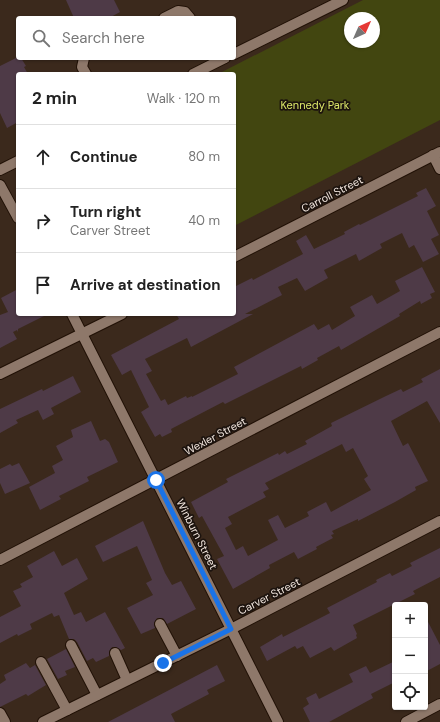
<!DOCTYPE html>
<meta charset="utf-8">
<style>
body{margin:0;font-family:"DM Sans",sans-serif;background:#f2f2f2;color:#222}
.controls{position:absolute;right:12px;bottom:12px;display:grid;overflow:hidden;border-radius:4px;box-shadow:0 1px 3px #0004}
.controls button{width:36px;height:36px;display:grid;place-items:center;padding:0;border:0;border-bottom:1px solid #e0e0e0;background:#fff;color:#222;font:20px sans-serif}
.compass{position:absolute;left:344px;top:12px;width:36px;height:36px;border-radius:50%;background:#fff;box-shadow:0 1px 3px #0004;rotate:45deg}
.stop{position:absolute;width:12px;height:12px;margin:-9px;border:3px solid #1a73e8;border-radius:50%;background:#fff}
.stop.end{background:#1a73e8;border-color:#fff;box-shadow:0 1px 4px #0008}
.list{margin:0;padding:0;list-style:none}
h2{display:flex;justify-content:space-between;align-items:center;height:52px;margin:0;padding:0 16px;font-size:17px}
h2 small{font-size:13px;font-weight:400;color:#767676}
.list li{display:grid;grid-template-columns:26px 1fr auto;gap:12px;align-items:center;box-sizing:border-box;height:64px;padding:0 16px;border-top:1px solid #e0e0e0}
.list b{display:block;font-size:15px;white-space:nowrap}
.list p{margin:0;font-size:13px;white-space:nowrap;color:#767676}
.list em{font-size:13px;font-style:normal;color:#767676}
.icon{flex:none;width:22px;height:22px;fill:none;stroke:currentColor;stroke-width:2;stroke-linecap:round;stroke-linejoin:round}
.map{position:relative;flex:none;width:440px;height:722px;overflow:hidden}
.search{position:absolute;background:#fff;box-shadow:0 1px 3px #0004;left:16px;top:16px;width:220px;height:44px;display:flex;align-items:center;gap:10px;box-sizing:border-box;padding:0 14px;border-radius:4px;color:#767676;font-size:15px}
.panel{position:absolute;background:#fff;box-shadow:0 1px 3px #0004;left:16px;top:72px;width:220px;height:244px;border-radius:4px}
.map>svg:first-child{display:block}
.green{fill:#424610;fill-rule:evenodd}
.building{fill:#4e3a47;fill-rule:evenodd}
.lines{fill:none;stroke-linecap:round;stroke-linejoin:round}
.minor-casing{stroke:#211106;stroke-width:12}
.minor{stroke:#8e786a;stroke-width:10}
.route{stroke:#1a73e8;stroke-width:5}
.labels{text-anchor:middle;stroke-width:3.5;stroke-linejoin:round;paint-order:stroke}
.park-label{font-size:11px;fill:#dce768;stroke:#1c130e}
.street-label{font-size:11px;fill:#f2e6de;stroke:#1c130e}
</style>
<div class="map">
<svg width="440" height="722" viewBox="0 0 440 722">
<rect width="100%" height="100%" fill="#3b291c"/>
<path class="green" d="M 363,0 L 440,0 L 440,120 L 234,226 L 234,74 L 218,74 ZM 350,18 L 374,18 L 374,42 L 350,42 Z"/>
<g class="building">
<path d="M 66,0 L 114,0 L 120,12 L 109,18 L 74,18 Z"/>
<path d="M 18,57 L 21,58 L 26,66 L 24,67 L 28,74 L 18,74 L 18,122 L 7,128 L 0,113 L 0,66 Z"/>
<path d="M 426,188 L 436,206 L 427,211 L 439,235 L 431,239 L 439,254 L 423,262 L 414,245 L 409,248 L 402,233 L 380,244 L 382,248 L 359,261 L 356,254 L 324,270 L 328,278 L 305,291 L 297,278 L 278,287 L 282,295 L 245,314 L 253,314 L 191,347 L 187,338 L 145,359 L 152,371 L 146,374 L 161,401 L 165,399 L 168,405 L 186,396 L 187,398 L 192,396 L 192,397 L 238,374 L 234,367 L 314,324 L 318,330 L 329,324 L 332,330 L 355,316 L 350,307 L 372,295 L 377,304 L 400,291 L 395,281 L 422,267 L 435,292 L 430,294 L 432,298 L 421,304 L 420,301 L 399,314 L 400,316 L 341,350 L 339,346 L 317,358 L 318,360 L 302,369 L 301,366 L 225,404 L 223,402 L 171,429 L 172,432 L 162,437 L 160,434 L 155,437 L 141,412 L 149,407 L 131,370 L 122,375 L 111,355 L 179,319 L 176,314 L 234,314 L 234,287 L 252,278 L 253,280 L 303,254 L 296,241 L 306,235 L 314,249 L 345,234 L 344,232 L 359,224 L 360,225 L 418,196 L 416,193 Z"/>
<path d="M 18,289 L 18,314 L 48,314 L 18,329 L 18,332 L 17,330 L 13,332 L 17,339 L 0,348 L 0,315 L 8,312 L 1,298 Z"/>
<path d="M 440,369 L 440,423 L 427,401 L 391,421 L 403,446 L 408,443 L 428,481 L 415,487 L 416,490 L 395,502 L 358,521 L 358,519 L 332,531 L 334,534 L 331,535 L 333,538 L 316,547 L 317,549 L 298,559 L 294,552 L 269,565 L 270,568 L 233,589 L 217,559 L 224,556 L 202,516 L 199,518 L 191,502 L 228,482 L 226,479 L 278,453 L 279,455 L 285,451 L 287,454 L 307,444 L 305,441 L 332,426 L 331,423 L 386,396 L 401,389 L 403,392 L 423,382 L 421,379 ZM 342,444 L 346,452 L 353,448 L 368,476 L 364,479 L 371,490 L 331,512 L 326,502 L 307,512 L 309,516 L 285,528 L 278,515 L 268,520 L 278,540 L 248,556 L 243,546 L 236,550 L 225,528 L 232,524 L 228,517 L 266,497 L 263,492 L 269,489 L 265,483 Z"/>
<path d="M 73,376 L 81,392 L 51,408 L 54,414 L 43,420 L 38,410 L 16,420 L 18,423 L 0,433 L 0,409 L 42,389 L 43,391 Z"/>
<path d="M 91,421 L 100,441 L 105,439 L 109,442 L 118,462 L 87,477 L 89,481 L 59,496 L 61,499 L 40,510 L 29,487 L 55,473 L 52,466 L 63,460 L 56,446 L 73,437 L 71,430 Z"/>
<path d="M 19,463 L 30,483 L 5,494 L 0,483 L 0,469 L 10,464 L 12,466 Z"/>
<path d="M 143,521 L 165,573 L 172,585 L 181,581 L 196,609 L 167,624 L 163,618 L 157,618 L 154,623 L 155,628 L 141,634 L 127,608 L 153,595 L 146,583 L 152,580 L 137,546 L 103,562 L 95,546 Z"/>
<path d="M 440,548 L 440,577 L 413,591 L 415,594 L 353,625 L 357,634 L 356,635 L 357,638 L 334,651 L 331,647 L 310,658 L 303,646 L 297,649 L 295,646 L 267,661 L 260,647 L 282,634 L 283,637 L 330,613 L 327,608 L 377,582 L 376,580 L 390,573 L 392,576 L 412,566 L 410,563 Z"/>
<path d="M 54,551 L 62,566 L 77,558 L 88,579 L 64,593 L 74,615 L 81,612 L 86,622 L 105,612 L 125,648 L 121,650 L 116,647 L 112,647 L 109,652 L 109,656 L 96,662 L 93,658 L 87,661 L 77,642 L 74,639 L 69,639 L 59,615 L 54,617 L 52,613 L 30,624 L 32,629 L 18,636 L 17,634 L 0,643 L 0,617 L 21,606 L 13,591 L 22,587 L 20,584 L 33,577 L 27,566 Z"/>
<path d="M 425,616 L 440,645 L 440,664 L 425,672 Z"/>
<path d="M 66,649 L 75,667 L 65,671 L 67,675 L 58,679 L 47,659 Z"/>
<path d="M 395,661 L 395,682 L 371,694 L 373,698 L 329,722 L 310,722 L 303,708 L 309,704 L 306,698 L 316,693 L 319,699 L 353,682 L 349,674 L 366,666 L 370,673 Z"/>
<path d="M 26,663 L 30,668 L 35,665 L 46,685 L 28,696 L 26,694 L 0,707 L 0,684 L 6,680 L 4,675 Z"/>
<path d="M 217,665 L 225,681 L 207,690 L 209,694 L 171,714 L 175,722 L 108,722 Z"/>
</g>
<g class="lines">
<defs>
<g id="minor">
<path d="M 164,18 L 178,11 L 185,12 L 190,18"/>
<path d="M 234,54 L 343,0"/>
<path d="M 84,58 L 82,67 L 86,74"/>
<path d="M 193,74 L 225,58"/>
<path d="M 433,155 L 440,169"/>
<path d="M 0,170 L 18,161"/>
<path d="M 0,185 L 18,218"/>
<path d="M 234,257 L 440,152"/>
<path d="M 72,314 L 278,722"/>
<path d="M 0,374 L 122,314"/>
<path d="M 0,560 L 440,332"/>
<path d="M 160,624 L 177,656"/>
<path d="M 71,645 L 97,695"/>
<path d="M 115,653 L 127,680"/>
<path d="M 41,662 L 67,710"/>
<path d="M 0,713 L 5,722"/>
<path d="M 43,722 L 231,629 L 440,521"/>
<path d="M 406,722 L 440,704"/>
</g>
</defs>
<use href="#minor" class="minor-casing"/>
<use href="#minor" class="minor"/>
</g>
<g class="lines">
<path class="route" d="M 156,480 L 231,629 L 163,663"/>
</g>
<g class="labels">
<g class="park-label">
<text x="315" y="109">Kennedy Park</text>
</g>
<g class="street-label">
<text transform="translate(332 194) rotate(-27)" y="4">Carroll Street</text>
<text transform="translate(215 436) rotate(-28)" y="4">Wexler Street</text>
<text transform="translate(197 534) rotate(63)" y="4">Winburn Street</text>
<text transform="translate(269 596) rotate(-27)" y="4">Carver Street</text>
</g>
</g>
</svg>
<div class="controls">
<button>+</button>
<button>−</button>
<button><svg class="icon" aria-label="locate" viewBox="0 0 24 24"><circle cx="12" cy="12" r="6"/><path d="M12 2v4M12 18v4M2 12h4M18 12h4"/></svg></button>
</div>
<svg class="compass" viewBox="-18 -18 36 36"><path d="M0-13l5 13h-10z" fill="#e53935"/><path d="M0 13l5-13h-10z" fill="#767676"/></svg>
<div class="stop" style="left:156px;top:480px"></div>
<div class="stop end" style="left:163px;top:663px"></div>
<div class="search"><svg class="icon" aria-label="search" viewBox="0 0 24 24"><circle cx="10" cy="10" r="6"/><path d="M15 15l6 6"/></svg>Search here</div>
<section class="panel">
<h2>2 min<small>Walk · 120 m</small></h2>
<ul class="list">
<li><svg class="icon" aria-label="ahead" viewBox="0 0 24 24"><path d="M12 20V5M6 11l6-6 6 6"/></svg><div><b>Continue</b></div><em>80 m</em></li>
<li><svg class="icon" aria-label="right" viewBox="0 0 24 24"><path d="M7 20v-9h11M14 6l5 5-5 5"/></svg><div><b>Turn right</b><p>Carver Street</p></div><em>40 m</em></li>
<li><svg class="icon" aria-label="arrive" viewBox="0 0 24 24"><path d="M6 21V4h12l-3 4 3 4H6"/></svg><div><b>Arrive at destination</b></div></li>
</ul>
</section>
</div>
